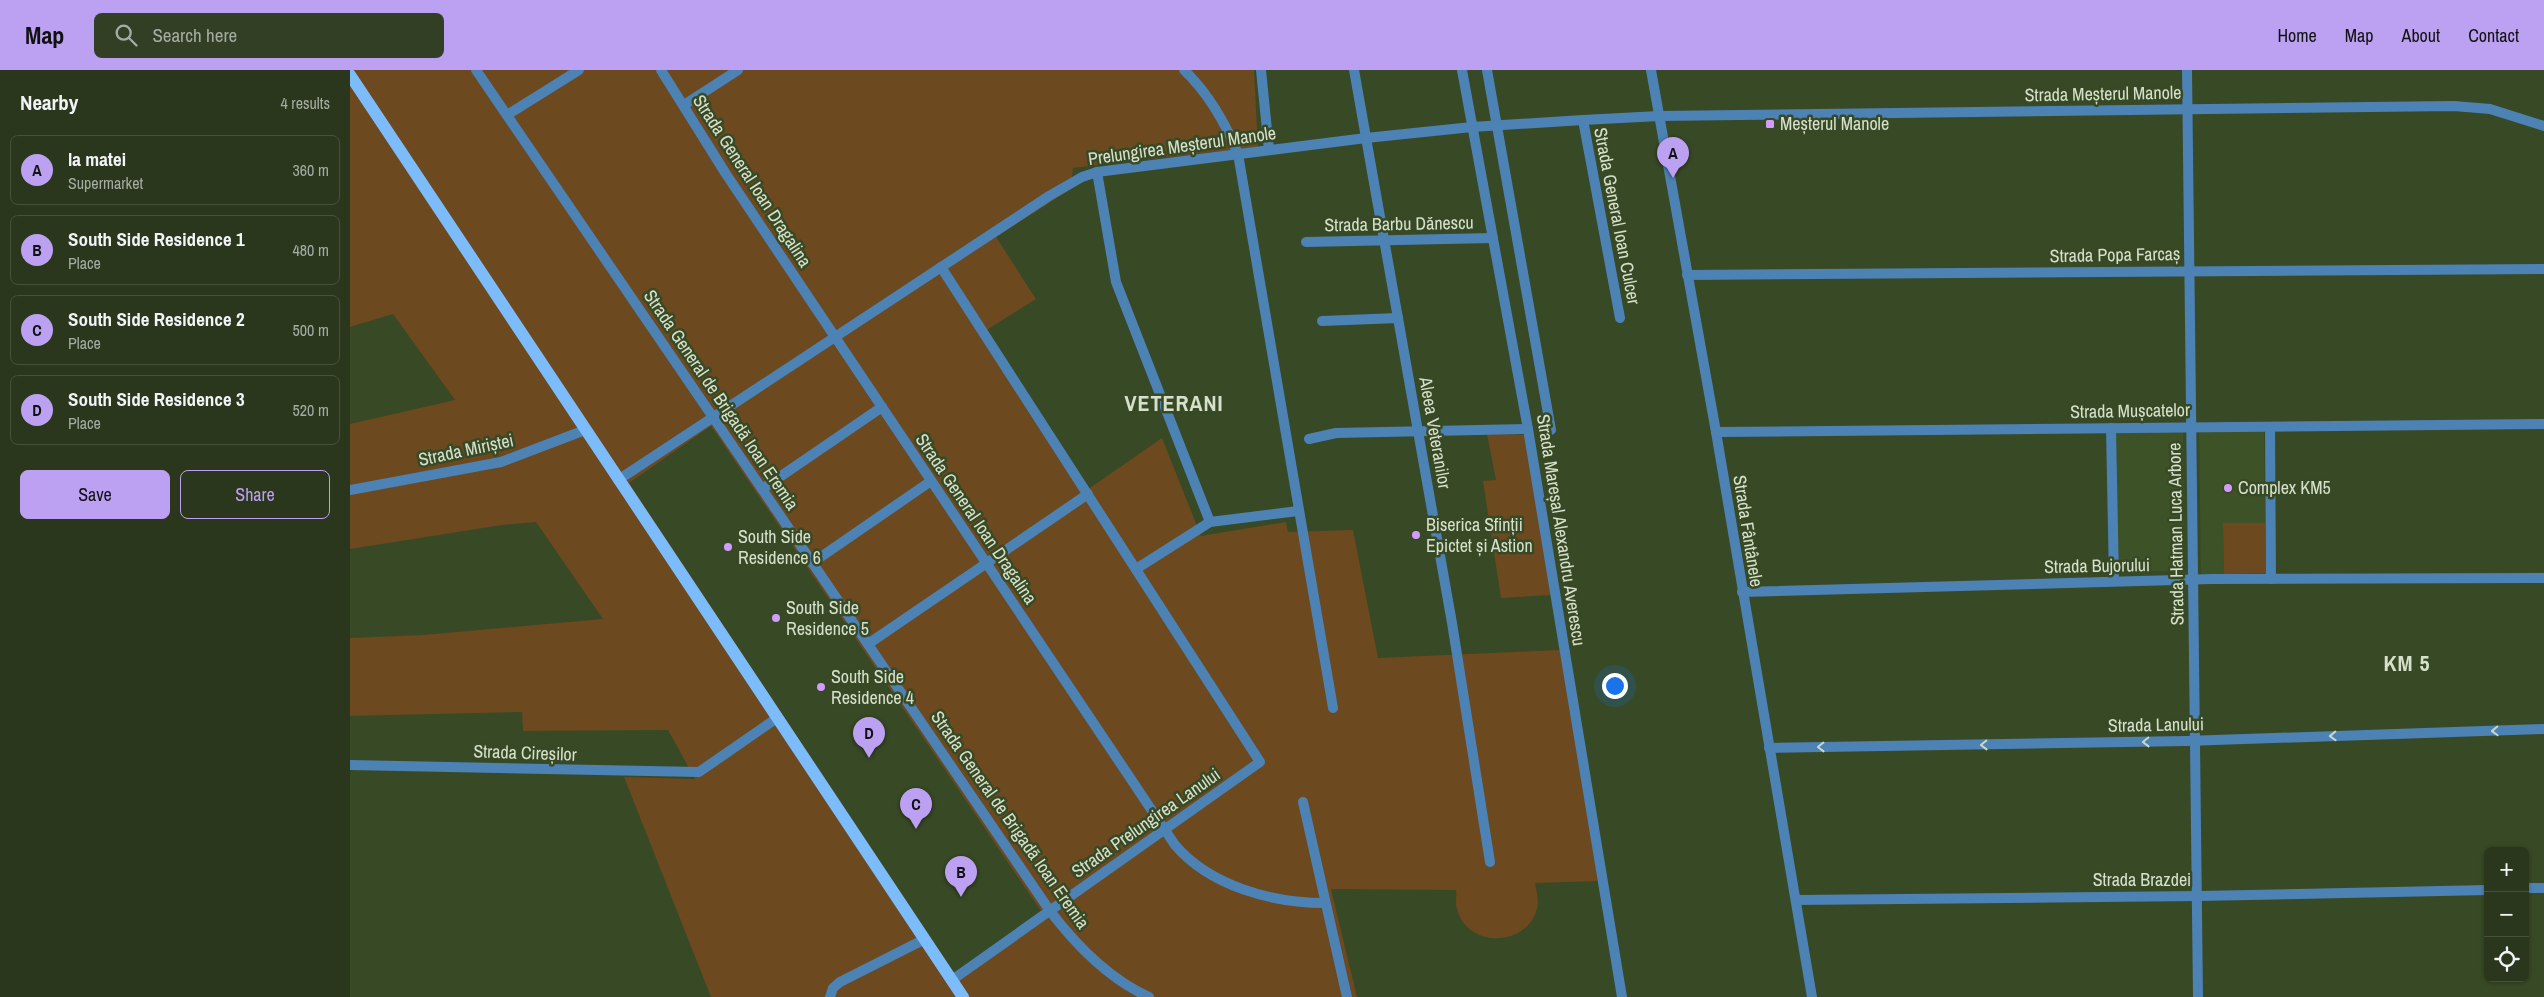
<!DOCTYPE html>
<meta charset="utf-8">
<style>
body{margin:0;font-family:"Archivo Narrow",sans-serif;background:#323f25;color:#f1f3f6}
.controls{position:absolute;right:15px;bottom:15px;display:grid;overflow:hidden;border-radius:8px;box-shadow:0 1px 4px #0004}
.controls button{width:45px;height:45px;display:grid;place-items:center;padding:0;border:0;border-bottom:1px solid #46513b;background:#2a371c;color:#f1f3f6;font:25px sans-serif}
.you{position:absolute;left:1264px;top:615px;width:18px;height:18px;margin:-12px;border:4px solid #fff;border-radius:50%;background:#1a73e8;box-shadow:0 0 0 8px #1a73e833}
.badge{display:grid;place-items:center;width:32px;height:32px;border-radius:50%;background:#bca0f2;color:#111;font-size:16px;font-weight:700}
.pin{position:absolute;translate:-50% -41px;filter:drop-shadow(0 1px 2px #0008)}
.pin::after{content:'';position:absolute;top:26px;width:18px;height:15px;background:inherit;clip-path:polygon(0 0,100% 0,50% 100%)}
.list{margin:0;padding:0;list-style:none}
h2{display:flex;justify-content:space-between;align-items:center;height:65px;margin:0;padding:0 20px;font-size:21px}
h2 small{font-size:16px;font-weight:400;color:#a5aca3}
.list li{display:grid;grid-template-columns:32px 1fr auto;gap:15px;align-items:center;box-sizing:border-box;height:70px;margin:0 10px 10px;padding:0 10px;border:1px solid #46513b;border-radius:8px}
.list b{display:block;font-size:19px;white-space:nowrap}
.list p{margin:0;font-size:16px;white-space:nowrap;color:#a5aca3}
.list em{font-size:16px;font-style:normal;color:#a5aca3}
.actions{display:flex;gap:10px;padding:15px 20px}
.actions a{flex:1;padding:11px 0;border:1px solid #bca0f2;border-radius:8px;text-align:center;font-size:18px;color:#bca0f2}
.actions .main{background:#bca0f2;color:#111}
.icon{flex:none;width:28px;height:28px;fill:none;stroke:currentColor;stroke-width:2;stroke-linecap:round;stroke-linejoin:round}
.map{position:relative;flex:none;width:2194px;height:927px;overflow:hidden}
header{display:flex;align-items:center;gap:30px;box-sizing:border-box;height:70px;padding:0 25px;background:#bca0f2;color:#111}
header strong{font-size:24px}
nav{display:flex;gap:28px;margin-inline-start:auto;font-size:18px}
.search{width:350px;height:45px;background:#323f25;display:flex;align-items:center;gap:12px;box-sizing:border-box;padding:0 18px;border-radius:8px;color:#a5aca3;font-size:19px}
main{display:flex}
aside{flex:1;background:#2a371c}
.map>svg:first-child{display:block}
.built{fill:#3e5227}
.green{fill:#6c491e;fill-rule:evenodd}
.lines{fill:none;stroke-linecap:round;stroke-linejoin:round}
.minor{stroke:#4d82b5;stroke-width:10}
.major{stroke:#7dbcfb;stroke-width:12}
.oneway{stroke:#c8d7c9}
.poi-dot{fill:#d29cfd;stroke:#384925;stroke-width:2}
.labels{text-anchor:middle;stroke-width:5;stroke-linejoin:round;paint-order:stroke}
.street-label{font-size:18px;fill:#d6e0cb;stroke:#384925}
.poi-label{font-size:18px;fill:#d6e0cb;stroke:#384925;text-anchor:start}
.district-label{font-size:22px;font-weight:bold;letter-spacing:1px;fill:#d6e0cb;stroke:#384925}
</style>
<header>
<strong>Map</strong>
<div class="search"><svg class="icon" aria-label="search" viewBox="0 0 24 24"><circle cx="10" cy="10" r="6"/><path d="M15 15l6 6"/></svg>Search here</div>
<nav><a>Home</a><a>Map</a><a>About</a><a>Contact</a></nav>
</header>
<main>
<aside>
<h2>Nearby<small>4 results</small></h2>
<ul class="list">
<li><span class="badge">A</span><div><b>la matei</b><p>Supermarket</p></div><em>360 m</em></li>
<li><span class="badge">B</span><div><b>South Side Residence 1</b><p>Place</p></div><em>480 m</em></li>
<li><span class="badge">C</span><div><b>South Side Residence 2</b><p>Place</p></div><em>500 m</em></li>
<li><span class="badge">D</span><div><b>South Side Residence 3</b><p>Place</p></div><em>520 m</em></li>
</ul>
<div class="actions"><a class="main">Save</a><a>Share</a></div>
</aside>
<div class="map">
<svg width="2194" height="927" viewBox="0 0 2194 927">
<rect width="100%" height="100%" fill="#384925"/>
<g class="built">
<path d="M 1914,360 L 1915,453 L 1873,453 L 1874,504 L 1851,504 L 1849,361 Z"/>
<path d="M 1833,361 L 1835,501 L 1772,501 L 1768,498 L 1766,362 Z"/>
</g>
<g class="green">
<path d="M 0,0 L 904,0 L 908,77 L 723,98 L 721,119 L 646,167 L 686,229 L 635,261 L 737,420 L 812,368 L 851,466 L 936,452 L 938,462 L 1003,460 L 1028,588 L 1211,580 L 1248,811 L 1185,813 C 1186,819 1188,827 1188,833 C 1183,877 1118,881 1107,839 C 1105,833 1107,826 1106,820 L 981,819 L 1007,927 L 361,927 L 274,707 L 345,709 L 318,660 L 173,661 L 172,642 L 0,646 L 0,568 L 73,565 L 253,549 L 186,452 L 152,455 L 0,479 L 0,354 L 105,330 L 43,244 L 0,257 ZM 361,356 L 691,841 L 606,906 L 279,413 Z"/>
<path d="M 1137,364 L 1175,365 L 1201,525 L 1151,528 L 1133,411 L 1146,410 Z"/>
<path d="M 1873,453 L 1915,453 L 1916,503 L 1874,504 Z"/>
</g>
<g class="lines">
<g class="minor">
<path d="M 126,0 L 700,841 C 726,875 759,909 799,927"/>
<path d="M 311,0 L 376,104 L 825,775 C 860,816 922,833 975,833"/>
<path d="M 834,0 C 859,24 875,52 888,84 L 983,638"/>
<path d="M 911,0 L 919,80"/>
<path d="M 1004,0 L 1102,553 L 1140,792"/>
<path d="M 1112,0 L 1178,359 L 1272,927"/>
<path d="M 1137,0 L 1201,360"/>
<path d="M 1301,0 L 1366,362 L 1462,927"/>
<path d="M 1837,0 L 1848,927"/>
<path d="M 334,35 L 388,0"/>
<path d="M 157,45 L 229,0"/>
<path d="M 1233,50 L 1270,248"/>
<path d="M 747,102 L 766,212 L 860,452"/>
<path d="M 956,172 L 1143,168"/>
<path d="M 591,197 L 910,692 L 602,910"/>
<path d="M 1337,205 L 2194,199"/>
<path d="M 972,251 L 1048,248"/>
<path d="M 1920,357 L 1921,509"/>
<path d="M 1761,358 L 1764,511"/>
<path d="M 1366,362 L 2194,354"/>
<path d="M 959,369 L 986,363 L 1178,359"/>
<path d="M 268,410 L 699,126 L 732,107 L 747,102 L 1016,68 L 1122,57 L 1233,50 L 1309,46 L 2104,36 L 2140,39 L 2194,56"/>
<path d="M 412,419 L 532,337"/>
<path d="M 0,420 L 151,392 L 235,360"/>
<path d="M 462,493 L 581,411"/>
<path d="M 786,499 L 860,452 L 948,441"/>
<path d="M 1392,522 L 1862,509 L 2194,508"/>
<path d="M 518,574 L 738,424"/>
<path d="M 1419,678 L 1836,671 L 2194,659"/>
<path d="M 0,695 L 349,702 L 427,648"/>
<path d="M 953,732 L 997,927"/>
<path d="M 2175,818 L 2194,818"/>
<path d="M 1446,830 L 1848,826 L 2138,820"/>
<path d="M 480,927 L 483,918 L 490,912 L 575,869"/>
</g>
<path class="major" d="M 0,5 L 613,927"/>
</g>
<defs><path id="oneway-chevron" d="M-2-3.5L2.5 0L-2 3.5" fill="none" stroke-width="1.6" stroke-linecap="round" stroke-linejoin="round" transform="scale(1.25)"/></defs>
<g class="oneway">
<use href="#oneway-chevron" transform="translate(2145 661) rotate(178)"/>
<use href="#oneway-chevron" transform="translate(1983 666) rotate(178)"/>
<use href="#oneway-chevron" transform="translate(1796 672) rotate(179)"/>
<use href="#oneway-chevron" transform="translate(1634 675) rotate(179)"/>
<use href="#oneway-chevron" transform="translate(1471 677) rotate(179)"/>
</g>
<g class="poi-dot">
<rect x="1415" y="49" width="10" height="10" rx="2.5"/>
<circle cx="1878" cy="418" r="5"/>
<circle cx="1066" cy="465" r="5"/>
<circle cx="378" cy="477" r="5"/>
<circle cx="426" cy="548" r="5"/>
<circle cx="471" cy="617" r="5"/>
</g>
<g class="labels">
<g class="street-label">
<text transform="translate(1753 24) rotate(-1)" y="6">Strada Meșterul Manole</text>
<text transform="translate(832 76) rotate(-8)" y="6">Prelungirea Meșterul Manole</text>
<text transform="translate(402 111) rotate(57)" y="6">Strada General Ioan Dragalina</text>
<text transform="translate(1267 146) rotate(79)" y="6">Strada General Ioan Culcer</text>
<text transform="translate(1049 154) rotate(-1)" y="6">Strada Barbu Dănescu</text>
<text transform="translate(1765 185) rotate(-1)" y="6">Strada Popa Farcaș</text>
<text transform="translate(371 330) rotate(56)" y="6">Strada General de Brigadă Ioan Eremia</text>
<text transform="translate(1780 341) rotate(-1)" y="6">Strada Mușcatelor</text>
<text transform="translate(1085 363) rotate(80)" y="6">Aleea Veteranilor</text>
<text transform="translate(116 380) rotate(-12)" y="6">Strada Miriștei</text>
<text transform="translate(626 449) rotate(56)" y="6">Strada General Ioan Dragalina</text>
<text transform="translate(1211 460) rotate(81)" y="6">Strada Mareșal Alexandru Averescu</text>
<text transform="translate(1398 461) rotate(81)" y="6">Strada Fântânele</text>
<text transform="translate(1826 464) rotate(-91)" y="6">Strada Hatman Luca Arbore</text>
<text transform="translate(1747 496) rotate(-1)" y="6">Strada Bujorului</text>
<text transform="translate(1806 655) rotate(-1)" y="6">Strada Lanului</text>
<text transform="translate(175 683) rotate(2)" y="6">Strada Cireșilor</text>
<text transform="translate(660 750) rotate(55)" y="6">Strada General de Brigadă Ioan Eremia</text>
<text transform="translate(796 753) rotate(-35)" y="6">Strada Prelungirea Lanului</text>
<text x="1792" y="816">Strada Brazdei</text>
</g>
<g class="poi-label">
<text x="1430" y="60">Meșterul Manole</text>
<text x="1888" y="424">Complex KM5</text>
<text x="1076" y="461">Biserica Sfinții<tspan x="1076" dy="21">Epictet și Astion</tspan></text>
<text x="388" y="473">South Side<tspan x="388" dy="21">Residence 6</tspan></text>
<text x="436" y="544">South Side<tspan x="436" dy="21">Residence 5</tspan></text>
<text x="481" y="613">South Side<tspan x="481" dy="21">Residence 4</tspan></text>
</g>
<g class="district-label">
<text x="824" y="341">VETERANI</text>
<text x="2057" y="601">KM 5</text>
</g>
</g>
</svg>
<div class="controls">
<button>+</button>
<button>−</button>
<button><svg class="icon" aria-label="locate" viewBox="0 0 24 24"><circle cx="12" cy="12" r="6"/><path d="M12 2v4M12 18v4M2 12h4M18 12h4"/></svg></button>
</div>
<div class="you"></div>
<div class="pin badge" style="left:1323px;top:108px">A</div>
<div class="pin badge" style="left:611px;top:827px">B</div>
<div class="pin badge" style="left:566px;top:759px">C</div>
<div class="pin badge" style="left:519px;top:688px">D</div>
</div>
</main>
